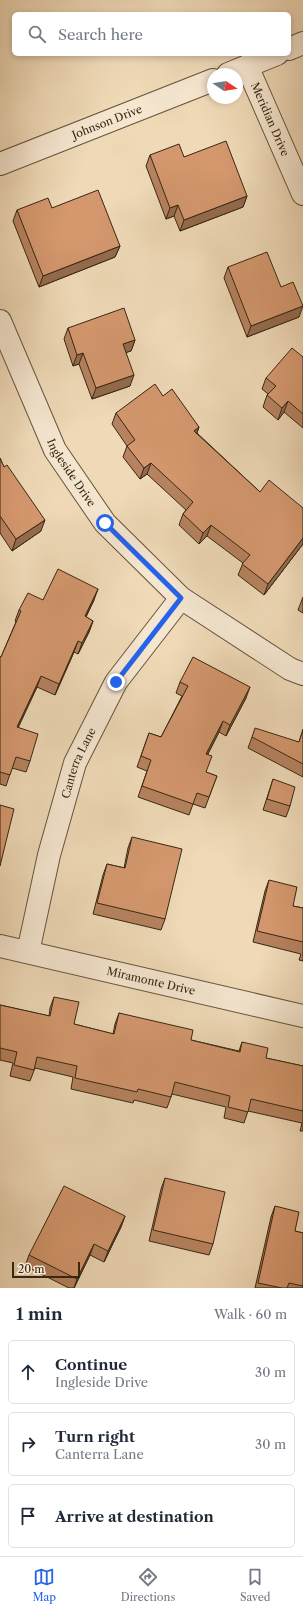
<!DOCTYPE html>
<meta charset="utf-8">
<style>
body{margin:0;font-family:"Libre Caslon Text",serif;background:#f2f2f3;color:#1f2937}
.compass{position:absolute;left:207px;top:68px;width:36px;height:36px;border-radius:50%;background:#fff;box-shadow:0 2px 6px #0003;rotate:102deg}
.scale{position:absolute;left:12px;bottom:10px;width:68px;box-sizing:border-box;padding-left:4px;border:2px solid #372713;border-top:0;font-size:11px;line-height:14px;white-space:nowrap;color:#372713;-webkit-text-stroke:3px #f5e6d0;paint-order:stroke}
.stop{position:absolute;width:12px;height:12px;margin:-9px;border:3px solid #2563eb;border-radius:50%;background:#fff}
.stop.end{background:#2563eb;border-color:#fff;box-shadow:0 1px 4px #0008}
.list{margin:0;padding:0;list-style:none}
h2{display:flex;justify-content:space-between;align-items:center;height:52px;margin:0;padding:0 16px;font-size:17px}
h2 small{font-size:13px;font-weight:400;color:#747a83}
.list li{display:grid;grid-template-columns:26px 1fr auto;gap:12px;align-items:center;box-sizing:border-box;height:64px;margin:0 8px 8px;padding:0 8px;border:1px solid #e0e1e3;border-radius:6px}
.list b{display:block;font-size:15px;white-space:nowrap}
.list p{margin:0;font-size:13px;white-space:nowrap;color:#747a83}
.list em{font-size:13px;font-style:normal;color:#747a83}
.icon{flex:none;width:22px;height:22px;fill:none;stroke:currentColor;stroke-width:2;stroke-linecap:round;stroke-linejoin:round}
.map{position:relative;flex:none;width:303px;height:1288px;overflow:hidden}
.search{position:absolute;background:#fff;box-shadow:0 2px 6px #0003;left:12px;right:12px;top:12px;height:44px;display:flex;align-items:center;gap:10px;box-sizing:border-box;padding:0 14px;border-radius:6px;color:#747a83;font-size:15px}
.sheet{height:268px;background:#fff}
nav{display:flex;justify-content:space-around;align-items:center;box-sizing:border-box;height:56px;border-top:1px solid #e0e1e3;background:#fff;font-size:11px;color:#747a83}
nav a{display:grid;justify-items:center;gap:2px}
nav .on{color:#2563eb}
.map>svg:first-child{display:block}
.lines{fill:none;stroke-linecap:round;stroke-linejoin:round}
.minor-casing{stroke:#65543c;stroke-width:24}
.minor{stroke:#f5e6d0;stroke-width:22}
.wall{fill:#b6825f;stroke:#372713}
.shaded-wall{fill:#946a4d;stroke:#372713}
.building{fill:#d4976e;stroke:#372713}
.route{stroke:#2563eb;stroke-width:5}
.labels{text-anchor:middle;stroke-width:4;stroke-linejoin:round;paint-order:stroke}
.street-label{font-size:11px;fill:#372713;stroke:#f5e6d0}
</style>
<div class="map">
<svg width="303" height="1288" viewBox="0 0 303 1288">
<rect width="100%" height="100%" fill="#efd9b7"/>
<filter id="stains"><feTurbulence type="fractalNoise" baseFrequency=".005" numOctaves="4"/><feColorMatrix values="0 0 0 0 .2 0 0 0 0 .09 0 0 0 0 .02 0 0 0 .5 -.17"/></filter>
<radialGradient id="worn" r=".72"><stop offset=".6" stop-color="#630" stop-opacity="0"/><stop offset="1" stop-color="#630" stop-opacity=".3"/></radialGradient>
<g class="lines">
<defs>
<g id="minor">
<path d="M 289,49 L 303,43"/>
<path id="s1" d="M 247,66 L 303,194"/>
<path d="M 228,74 L 277,54"/>
<path id="s2" d="M 0,164 L 213,80"/>
<path id="s3" d="M 0,321 L 55,450 L 105,523 L 181,598 L 290,669 L 303,674"/>
<path id="s4" d="M 0,946 L 303,1016"/>
<path id="s5" d="M 28,952 L 49,855 L 75,763 L 116,682 L 181,598"/>
</g>
</defs>
<use href="#minor" class="minor-casing"/>
<use href="#minor" class="minor"/>
</g>
<g class="wall">
<path d="M 150,155 L 184,157 L 247,196 L 243,207 L 180,231 L 174,216 L 166,219 L 146,166 Z"/>
<path d="M 52,208 L 120,246 L 115,257 L 39,287 L 13,221 L 17,210 Z"/>
<path d="M 228,267 L 281,287 L 299,317 L 247,337 L 224,278 Z"/>
<path d="M 68,328 L 135,340 L 131,351 L 126,352 L 130,386 L 92,399 L 79,364 L 73,366 L 64,339 Z"/>
<path d="M 303,357 L 303,428 L 284,412 L 278,420 L 263,407 L 267,395 L 268,394 L 262,389 L 266,378 Z"/>
<path d="M 163,396 L 199,427 L 197,433 L 260,492 L 303,508 L 303,544 L 264,595 L 238,575 L 243,563 L 207,536 L 199,544 L 179,525 L 183,514 L 186,510 L 147,474 L 140,479 L 123,457 L 127,446 L 112,424 L 116,413 Z"/>
<path d="M 0,458 L 4,467 L 41,531 L 12,551 L 0,533 Z"/>
<path d="M 303,597 L 303,613 L 298,610 Z"/>
<path d="M 43,600 L 94,600 L 86,617 L 93,621 L 89,632 L 78,654 L 74,652 L 55,695 L 37,687 L 18,728 L 30,761 L 26,772 L 12,768 L 6,786 L 0,784 L 0,657 L 1,657 L 16,622 L 15,621 L 19,610 Z"/>
<path d="M 180,682 L 246,698 L 226,736 L 219,732 L 208,754 L 206,772 L 217,776 L 205,808 L 193,804 L 189,815 L 138,797 L 147,771 L 137,767 L 149,733 L 161,737 L 182,696 L 176,693 Z"/>
<path d="M 303,729 L 303,777 L 248,748 L 252,737 L 299,742 Z"/>
<path d="M 273,779 L 290,806 L 286,817 L 263,810 Z"/>
<path d="M 132,837 L 165,919 L 161,930 L 93,914 L 103,875 L 107,864 L 124,868 L 128,848 Z"/>
<path d="M 269,880 L 293,906 L 303,908 L 303,961 L 299,960 L 301,954 L 253,942 L 265,891 Z"/>
<path d="M 54,997 L 74,1024 L 113,1034 L 115,1024 L 119,1013 L 191,1040 L 239,1051 L 242,1042 L 266,1058 L 303,1066 L 303,1131 L 300,1131 L 302,1123 L 248,1111 L 244,1123 L 224,1118 L 226,1107 L 172,1094 L 167,1108 L 134,1100 L 133,1103 L 71,1089 L 73,1077 L 35,1068 L 30,1081 L 10,1076 L 13,1063 L 0,1060 L 0,1005 L 49,1016 L 50,1008 Z"/>
<path d="M 165,1178 L 213,1244 L 209,1255 L 149,1241 L 161,1189 Z"/>
<path d="M 275,1206 L 295,1231 L 303,1233 L 303,1288 L 255,1288 L 271,1217 Z"/>
<path d="M 125,1216 L 121,1227 L 104,1262 L 90,1255 L 74,1288 L 69,1288 L 25,1266 L 29,1255 Z"/>
</g>
<g class="shaded-wall">
<path d="M 247,196 L 243,207 L 180,231 L 184,220 Z"/>
<path d="M 178,205 L 174,216 L 166,219 L 170,208 Z"/>
<path d="M 120,246 L 115,257 L 39,287 L 43,276 Z"/>
<path d="M 303,306 L 299,317 L 247,337 L 251,326 Z"/>
<path d="M 135,340 L 131,351 L 119,355 L 123,344 Z"/>
<path d="M 83,353 L 79,364 L 73,366 L 77,355 Z"/>
<path d="M 134,375 L 130,386 L 92,399 L 96,388 Z"/>
<path d="M 288,401 L 284,412 L 278,420 L 282,408 Z"/>
<path d="M 199,427 L 195,438 L 194,431 Z"/>
<path d="M 151,463 L 147,474 L 140,479 L 144,468 Z"/>
<path d="M 45,520 L 41,531 L 12,551 L 16,539 Z"/>
<path d="M 211,525 L 207,536 L 199,544 L 203,533 Z"/>
<path d="M 303,538 L 303,544 L 264,595 L 268,584 Z"/>
<path d="M 98,589 L 94,600 L 81,627 L 85,616 Z"/>
<path d="M 93,621 L 89,632 L 78,654 L 82,643 Z"/>
<path d="M 78,641 L 74,652 L 55,695 L 59,684 Z"/>
<path d="M 41,676 L 37,687 L 13,738 L 17,727 Z"/>
<path d="M 250,687 L 246,698 L 226,736 L 230,725 Z"/>
<path d="M 223,721 L 219,732 L 202,765 L 206,754 Z"/>
<path d="M 125,1216 L 121,1227 L 104,1262 L 108,1251 Z"/>
<path d="M 94,1244 L 90,1255 L 74,1288 L 77,1279 Z"/>
</g>
<g class="building">
<path d="M 226,141 L 247,196 L 184,220 L 178,205 L 170,208 L 150,155 L 179,144 L 184,157 Z"/>
<path d="M 98,190 L 120,246 L 43,276 L 17,210 L 48,198 L 52,208 Z"/>
<path d="M 267,252 L 281,287 L 293,282 L 303,306 L 251,326 L 228,267 Z"/>
<path d="M 124,308 L 135,340 L 123,344 L 134,375 L 96,388 L 83,353 L 77,355 L 68,328 Z"/>
<path d="M 292,348 L 303,357 L 303,414 L 288,401 L 282,408 L 267,395 L 276,386 L 266,378 Z"/>
<path d="M 155,384 L 163,396 L 172,389 L 199,427 L 194,431 L 260,492 L 269,480 L 303,508 L 303,538 L 268,584 L 242,564 L 250,555 L 211,525 L 203,533 L 183,514 L 193,502 L 151,463 L 144,468 L 127,446 L 135,440 L 116,413 Z"/>
<path d="M 0,458 L 4,467 L 7,465 L 45,520 L 16,539 L 0,516 Z"/>
<path d="M 58,569 L 98,589 L 85,616 L 93,621 L 82,643 L 78,641 L 59,684 L 41,676 L 17,727 L 38,734 L 30,761 L 16,757 L 10,775 L 0,772 L 0,657 L 1,657 L 21,611 L 19,610 L 28,593 L 43,600 Z"/>
<path d="M 193,657 L 250,687 L 230,725 L 223,721 L 206,754 L 212,756 L 206,772 L 217,776 L 209,797 L 197,793 L 193,804 L 142,786 L 151,760 L 141,756 L 149,733 L 161,737 L 188,686 L 180,682 Z"/>
<path d="M 255,728 L 299,742 L 303,730 L 303,764 L 252,737 Z"/>
<path d="M 273,779 L 295,787 L 290,806 L 267,799 Z"/>
<path d="M 0,805 L 14,809 L 0,866 Z"/>
<path d="M 132,837 L 182,849 L 165,919 L 97,903 L 107,864 L 125,868 Z"/>
<path d="M 269,880 L 297,887 L 293,906 L 303,908 L 303,942 L 257,931 Z"/>
<path d="M 54,997 L 79,1002 L 74,1024 L 114,1034 L 119,1013 L 193,1030 L 191,1040 L 240,1052 L 242,1042 L 268,1048 L 266,1058 L 303,1066 L 303,1111 L 251,1099 L 248,1112 L 228,1107 L 230,1096 L 175,1082 L 171,1097 L 138,1089 L 137,1092 L 75,1078 L 77,1066 L 37,1057 L 34,1070 L 14,1065 L 17,1052 L 0,1048 L 0,1005 L 50,1016 Z"/>
<path d="M 165,1178 L 225,1192 L 213,1244 L 153,1230 Z"/>
<path d="M 64,1186 L 125,1216 L 108,1251 L 94,1244 L 77,1279 L 29,1255 Z"/>
<path d="M 275,1206 L 299,1212 L 295,1231 L 303,1233 L 303,1286 L 289,1283 L 287,1288 L 282,1288 L 258,1283 Z"/>
</g>
<g class="lines">
<path class="route" d="M 105,523 L 181,598 L 116,682"/>
</g>
<g class="labels">
<g class="street-label">
<text dy="4" stroke="none"><textPath href="#s1" startOffset="58">Meridian Drive</textPath></text>
<text dy="4" stroke="none"><textPath href="#s2" startOffset="115">Johnson Drive</textPath></text>
<text dy="4" stroke="none"><textPath href="#s3" startOffset="168">Ingleside Drive</textPath></text>
<text dy="4" stroke="none"><textPath href="#s5" startOffset="196">Canterra Lane</textPath></text>
<text dy="4" stroke="none"><textPath href="#s4" startOffset="155">Miramonte Drive</textPath></text>
</g>
</g>
<rect width="100%" height="100%" filter="url(#stains)"/>
<rect width="100%" height="100%" fill="url(#worn)"/>
</svg>
<svg class="compass" viewBox="-18 -18 36 36"><path d="M0-13l5 13h-10z" fill="#e53935"/><path d="M0 13l5-13h-10z" fill="#747a83"/></svg>
<div class="scale">20 m</div>
<div class="stop" style="left:105px;top:523px"></div>
<div class="stop end" style="left:116px;top:682px"></div>
<div class="search"><svg class="icon" aria-label="search" viewBox="0 0 24 24"><circle cx="10" cy="10" r="6"/><path d="M15 15l6 6"/></svg>Search here</div>
</div>
<section class="sheet">
<h2>1 min<small>Walk · 60 m</small></h2>
<ul class="list">
<li><svg class="icon" aria-label="ahead" viewBox="0 0 24 24"><path d="M12 20V5M6 11l6-6 6 6"/></svg><div><b>Continue</b><p>Ingleside Drive</p></div><em>30 m</em></li>
<li><svg class="icon" aria-label="right" viewBox="0 0 24 24"><path d="M7 20v-9h11M14 6l5 5-5 5"/></svg><div><b>Turn right</b><p>Canterra Lane</p></div><em>30 m</em></li>
<li><svg class="icon" aria-label="arrive" viewBox="0 0 24 24"><path d="M6 21V4h12l-3 4 3 4H6"/></svg><div><b>Arrive at destination</b></div></li>
</ul>
</section>
<nav>
<a class="on"><svg class="icon" aria-label="map" viewBox="0 0 24 24"><path d="M3 6l6-2 6 2 6-2v14l-6 2-6-2-6 2zM9 4v14M15 6v14"/></svg>Map</a>
<a><svg class="icon" aria-label="directions" viewBox="0 0 24 24"><path d="M12 3l9 9-9 9-9-9zM9 14v-3h6M13 9l2 2-2 2"/></svg>Directions</a>
<a><svg class="icon" aria-label="saved" viewBox="0 0 24 24"><path d="M7 4h10v16l-5-4-5 4z"/></svg>Saved</a>
</nav>
